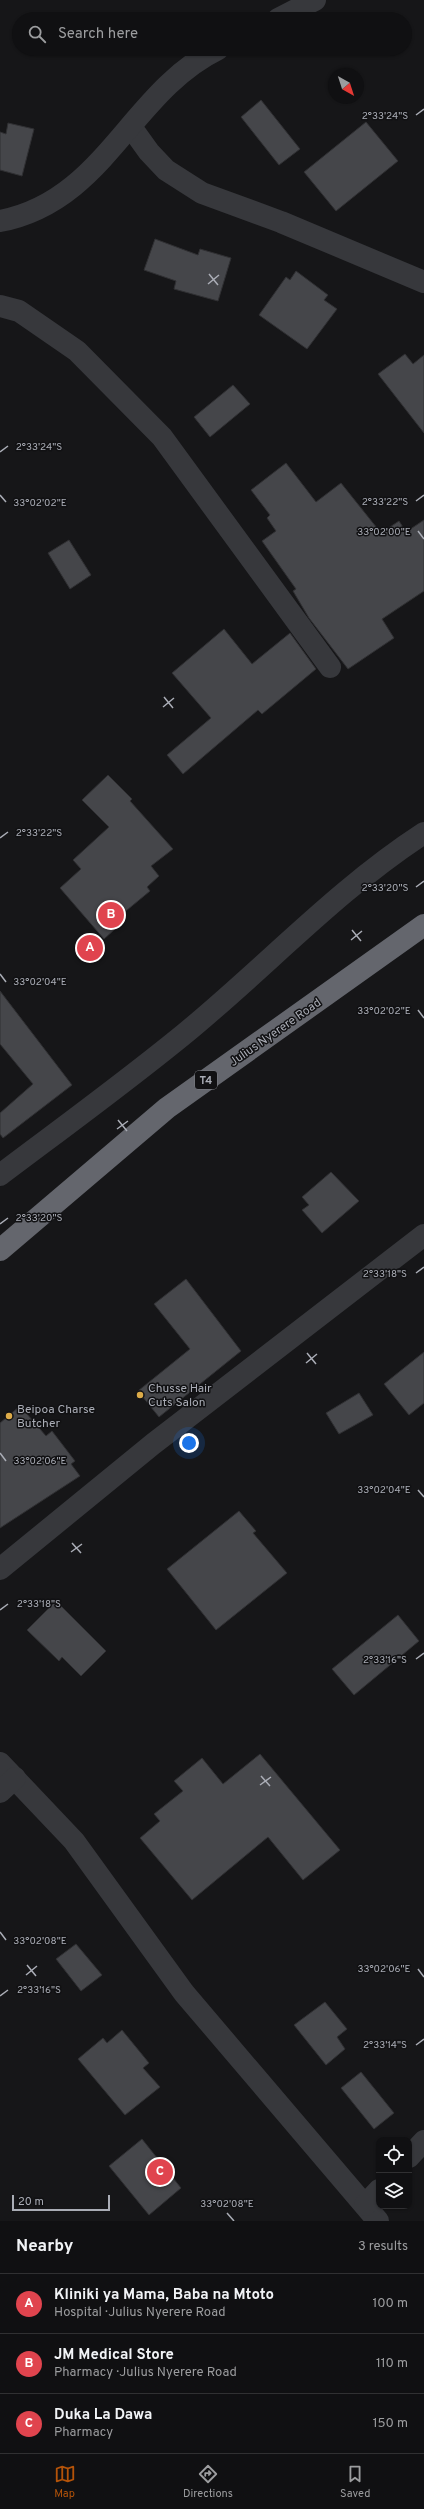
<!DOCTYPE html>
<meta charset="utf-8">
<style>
body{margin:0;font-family:Overpass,sans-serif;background:#1e1e20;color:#f1f3f6}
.controls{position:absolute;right:12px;bottom:12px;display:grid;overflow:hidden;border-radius:8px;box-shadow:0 1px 3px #0004}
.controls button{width:36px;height:36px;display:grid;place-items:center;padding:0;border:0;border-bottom:1px solid #303032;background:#101012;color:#f1f3f6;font:20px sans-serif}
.compass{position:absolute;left:328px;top:68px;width:36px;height:36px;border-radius:50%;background:#101012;box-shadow:0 1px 3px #0004;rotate:141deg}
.scale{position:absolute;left:12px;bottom:10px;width:98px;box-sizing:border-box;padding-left:4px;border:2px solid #aaadb6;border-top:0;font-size:11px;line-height:14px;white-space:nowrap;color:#aaadb6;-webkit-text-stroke:3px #111113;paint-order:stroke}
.you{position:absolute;left:189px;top:1443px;width:14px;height:14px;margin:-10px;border:3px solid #fff;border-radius:50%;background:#1a73e8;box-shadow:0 0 0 6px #1a73e833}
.badge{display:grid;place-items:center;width:26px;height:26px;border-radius:50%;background:#b45309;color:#fff;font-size:13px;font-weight:700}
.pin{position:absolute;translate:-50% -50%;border:2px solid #fff;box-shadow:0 1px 4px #0006}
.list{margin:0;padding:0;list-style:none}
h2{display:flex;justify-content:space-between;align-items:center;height:52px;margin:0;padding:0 16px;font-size:17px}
h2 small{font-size:13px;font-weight:400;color:#9c9d9f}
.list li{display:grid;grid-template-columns:26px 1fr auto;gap:12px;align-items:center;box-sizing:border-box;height:60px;padding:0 16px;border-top:1px solid #303032}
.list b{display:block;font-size:15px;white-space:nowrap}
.list p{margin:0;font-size:13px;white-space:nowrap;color:#9c9d9f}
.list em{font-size:13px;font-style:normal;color:#9c9d9f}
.icon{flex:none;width:22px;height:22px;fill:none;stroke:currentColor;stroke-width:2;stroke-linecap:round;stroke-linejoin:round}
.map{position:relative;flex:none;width:424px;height:2221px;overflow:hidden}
.search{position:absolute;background:#101012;box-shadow:0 1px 3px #0004;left:12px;right:12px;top:12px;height:44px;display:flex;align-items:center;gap:10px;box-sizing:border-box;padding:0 14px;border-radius:22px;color:#9c9d9f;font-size:15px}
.sheet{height:232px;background:#101012}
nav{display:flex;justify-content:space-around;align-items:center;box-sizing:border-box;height:56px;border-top:1px solid #303032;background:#101012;font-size:11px;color:#9c9d9f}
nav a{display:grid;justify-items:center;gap:2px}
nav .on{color:#b45309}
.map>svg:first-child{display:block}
.building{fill:#45464a;stroke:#303033}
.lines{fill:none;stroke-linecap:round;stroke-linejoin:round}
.street{stroke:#37383c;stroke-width:22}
.highway{stroke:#64666d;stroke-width:22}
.ticks{fill:none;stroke:#aaadb6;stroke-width:1.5}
.poi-dot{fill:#dcab49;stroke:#111113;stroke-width:1.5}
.labels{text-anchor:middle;stroke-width:3;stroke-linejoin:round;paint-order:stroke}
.shield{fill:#111113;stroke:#7c7e85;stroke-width:1}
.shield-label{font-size:11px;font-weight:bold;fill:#aaadb6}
.street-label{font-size:12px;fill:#aaadb6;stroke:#111113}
.poi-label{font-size:12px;fill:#aaadb6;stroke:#111113;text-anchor:start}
.ticks-label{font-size:10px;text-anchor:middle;fill:#aaadb6;stroke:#111113;stroke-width:3;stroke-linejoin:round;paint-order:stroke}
</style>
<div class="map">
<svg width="424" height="2221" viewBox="0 0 424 2221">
<rect width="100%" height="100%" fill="#161618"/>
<g class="building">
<path d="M 261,100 L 300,149 L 279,165 L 241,117 Z"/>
<path d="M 366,122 L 398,161 L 336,211 L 304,172 Z"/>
<path d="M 8,123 L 34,129 L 22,176 L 0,170 L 0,132 L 6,134 Z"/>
<path d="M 155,239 L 198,255 L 200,249 L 231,258 L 218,301 L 174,289 L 176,281 L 144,270 Z"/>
<path d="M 296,271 L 328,295 L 324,300 L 337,309 L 307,349 L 259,315 L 286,277 L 290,280 Z"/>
<path d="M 405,354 L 413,364 L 424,355 L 424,433 L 378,374 Z"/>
<path d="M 233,385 L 250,404 L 210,437 L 194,417 Z"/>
<path d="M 286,463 L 316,502 L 341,483 L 381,533 L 399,521 L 406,532 L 424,520 L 424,591 L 382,619 L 394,638 L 348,669 L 309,618 L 293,591 L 296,589 L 262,541 L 276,531 L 267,518 L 270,515 L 251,490 Z"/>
<path d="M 69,540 L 91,575 L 70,589 L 48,553 Z"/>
<path d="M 224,629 L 252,664 L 290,633 L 316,669 L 262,714 L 258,710 L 183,774 L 167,755 L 211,718 L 172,673 Z"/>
<path d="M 108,775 L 132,799 L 130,801 L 173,849 L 151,866 L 159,876 L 147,887 L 150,891 L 121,915 L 125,920 L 104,939 L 60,888 L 81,869 L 73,860 L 109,827 L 82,800 Z"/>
<path d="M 0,991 L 72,1085 L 3,1138 L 0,1134 L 0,1113 L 33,1084 L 0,1044 Z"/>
<path d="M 331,1172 L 359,1201 L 322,1233 L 302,1210 L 309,1205 L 302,1197 Z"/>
<path d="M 186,1279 L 241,1351 L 159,1417 L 138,1391 L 190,1349 L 154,1304 Z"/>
<path d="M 424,1352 L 424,1403 L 409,1415 L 384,1384 Z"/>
<path d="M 359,1393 L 373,1415 L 339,1434 L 326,1413 Z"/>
<path d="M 20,1406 L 46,1436 L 52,1431 L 75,1461 L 71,1464 L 80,1476 L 0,1528 L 0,1423 Z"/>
<path d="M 239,1511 L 256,1531 L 253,1533 L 287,1573 L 216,1630 L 167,1569 Z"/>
<path d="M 56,1601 L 106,1651 L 81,1676 L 62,1657 L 59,1661 L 27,1630 Z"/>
<path d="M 398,1615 L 419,1641 L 354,1695 L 332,1669 Z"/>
<path d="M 260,1754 L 340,1850 L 303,1880 L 268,1837 L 192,1900 L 140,1838 L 160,1821 L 154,1814 L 183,1791 L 174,1781 L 202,1758 L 223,1784 Z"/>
<path d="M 76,1944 L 102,1975 L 81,1991 L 56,1959 Z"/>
<path d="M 325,2002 L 347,2029 L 337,2037 L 345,2049 L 326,2065 L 294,2025 Z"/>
<path d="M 122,2030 L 149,2063 L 143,2068 L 160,2087 L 125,2115 L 78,2059 L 103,2038 L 107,2043 Z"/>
<path d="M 361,2072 L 394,2113 L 374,2129 L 341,2088 Z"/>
<path d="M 142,2139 L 181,2188 L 149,2215 L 109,2166 Z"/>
</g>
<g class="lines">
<g class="street">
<path d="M 278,19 L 315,0"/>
<path d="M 131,127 L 149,152 L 166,170 L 202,193 L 281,222 L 424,282"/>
<path d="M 0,221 C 105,201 130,92 218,49"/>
<path d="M 0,306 L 19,311 L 77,351 L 162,437 L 330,667"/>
<path d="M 0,1175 C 61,1129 123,1084 183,1035 C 264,969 336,890 424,833"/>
<path d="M 0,1569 L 153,1444 L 424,1235"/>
<path d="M 0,1763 L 74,1841 L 184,1993 L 378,2221"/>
<path d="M 0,1792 L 15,1778"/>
<path d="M 409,2157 L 424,2141"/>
<path d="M 365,2205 L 379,2190"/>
</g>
<path class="highway" d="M 0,1250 L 167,1108 L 424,925"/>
</g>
<path class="ticks" d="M 416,115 L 424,109M 209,274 L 218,285M 208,284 L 219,275M 0,452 L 8,446M 0,495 L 6,502M 416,501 L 424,495M 418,531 L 424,539M 164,697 L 173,708M 163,707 L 174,698M 0,838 L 8,832M 416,887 L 424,881M 352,930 L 361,941M 351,940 L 362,931M 0,974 L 6,982M 418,1010 L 424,1018M 118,1120 L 127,1131M 117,1129 L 128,1121M 0,1224 L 8,1218M 416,1273 L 424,1267M 307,1353 L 316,1364M 306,1363 L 317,1354M 0,1453 L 6,1461M 418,1490 L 424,1497M 72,1543 L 81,1553M 71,1552 L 82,1544M 0,1610 L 8,1604M 416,1659 L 424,1653M 261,1776 L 270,1786M 260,1785 L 271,1777M 0,1932 L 6,1940M 27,1965 L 36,1976M 418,1969 L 424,1977M 26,1975 L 37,1966M 0,1996 L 8,1990M 416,2045 L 424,2039M 227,2213 L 234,2221"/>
<g class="poi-dot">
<circle cx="140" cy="1395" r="4"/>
<circle cx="9" cy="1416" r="4"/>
</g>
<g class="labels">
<rect class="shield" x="195" y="1071" width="22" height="18" rx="3"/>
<g class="shield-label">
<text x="206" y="1084">T4</text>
</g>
<g class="street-label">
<text transform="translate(275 1032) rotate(-35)" y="4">Julius Nyerere Road</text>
</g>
<g class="poi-label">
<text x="148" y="1392">Chusse Hair<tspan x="148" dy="14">Cuts Salon</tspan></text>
<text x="17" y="1413">Beipoa Charse<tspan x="17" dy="14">Butcher</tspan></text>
</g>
</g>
<g class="ticks-label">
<text x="385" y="119">2°33'24"S</text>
<text x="39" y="450">2°33'24"S</text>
<text x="385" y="505">2°33'22"S</text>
<text x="40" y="506">33°02'02"E</text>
<text x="384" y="535">33°02'00"E</text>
<text x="39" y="836">2°33'22"S</text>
<text x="385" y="891">2°33'20"S</text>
<text x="40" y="985">33°02'04"E</text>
<text x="384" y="1014">33°02'02"E</text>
<text x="39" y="1221">2°33'20"S</text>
<text x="385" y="1277">2°33'18"S</text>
<text x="40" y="1464">33°02'06"E</text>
<text x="384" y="1493">33°02'04"E</text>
<text x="39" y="1607">2°33'18"S</text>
<text x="385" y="1663">2°33'16"S</text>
<text x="40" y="1944">33°02'08"E</text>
<text x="384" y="1972">33°02'06"E</text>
<text x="39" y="1993">2°33'16"S</text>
<text x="385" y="2048">2°33'14"S</text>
<text x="227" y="2207">33°02'08"E</text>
</g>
</svg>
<div class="controls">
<button><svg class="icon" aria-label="locate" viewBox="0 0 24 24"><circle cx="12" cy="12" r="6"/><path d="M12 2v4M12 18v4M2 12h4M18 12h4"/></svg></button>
<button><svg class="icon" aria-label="layers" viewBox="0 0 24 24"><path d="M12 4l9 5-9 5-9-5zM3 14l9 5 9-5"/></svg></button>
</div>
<svg class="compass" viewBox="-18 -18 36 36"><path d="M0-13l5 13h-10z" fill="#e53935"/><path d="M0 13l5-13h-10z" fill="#9c9d9f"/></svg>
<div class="scale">20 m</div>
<div class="you"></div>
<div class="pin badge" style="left:90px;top:948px;background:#e0444e">A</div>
<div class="pin badge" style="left:111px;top:915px;background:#e0444e">B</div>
<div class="pin badge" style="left:160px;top:2172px;background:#e0444e">C</div>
<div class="search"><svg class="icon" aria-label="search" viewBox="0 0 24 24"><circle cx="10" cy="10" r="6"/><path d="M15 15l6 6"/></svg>Search here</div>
</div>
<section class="sheet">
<h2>Nearby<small>3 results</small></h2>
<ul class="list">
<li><span class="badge" style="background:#e0444e">A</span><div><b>Kliniki ya Mama, Baba na Mtoto</b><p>Hospital · Julius Nyerere Road</p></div><em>100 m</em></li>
<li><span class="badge" style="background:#e0444e">B</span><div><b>JM Medical Store</b><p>Pharmacy · Julius Nyerere Road</p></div><em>110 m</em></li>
<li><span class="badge" style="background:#e0444e">C</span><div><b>Duka La Dawa</b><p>Pharmacy</p></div><em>150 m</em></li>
</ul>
</section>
<nav>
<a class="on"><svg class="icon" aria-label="map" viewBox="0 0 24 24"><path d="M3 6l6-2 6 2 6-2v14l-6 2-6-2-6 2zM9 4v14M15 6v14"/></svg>Map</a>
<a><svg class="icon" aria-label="directions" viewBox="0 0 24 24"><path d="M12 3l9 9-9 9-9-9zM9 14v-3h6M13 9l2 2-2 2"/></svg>Directions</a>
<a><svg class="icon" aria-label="saved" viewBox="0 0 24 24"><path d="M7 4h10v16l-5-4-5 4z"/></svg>Saved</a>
</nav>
